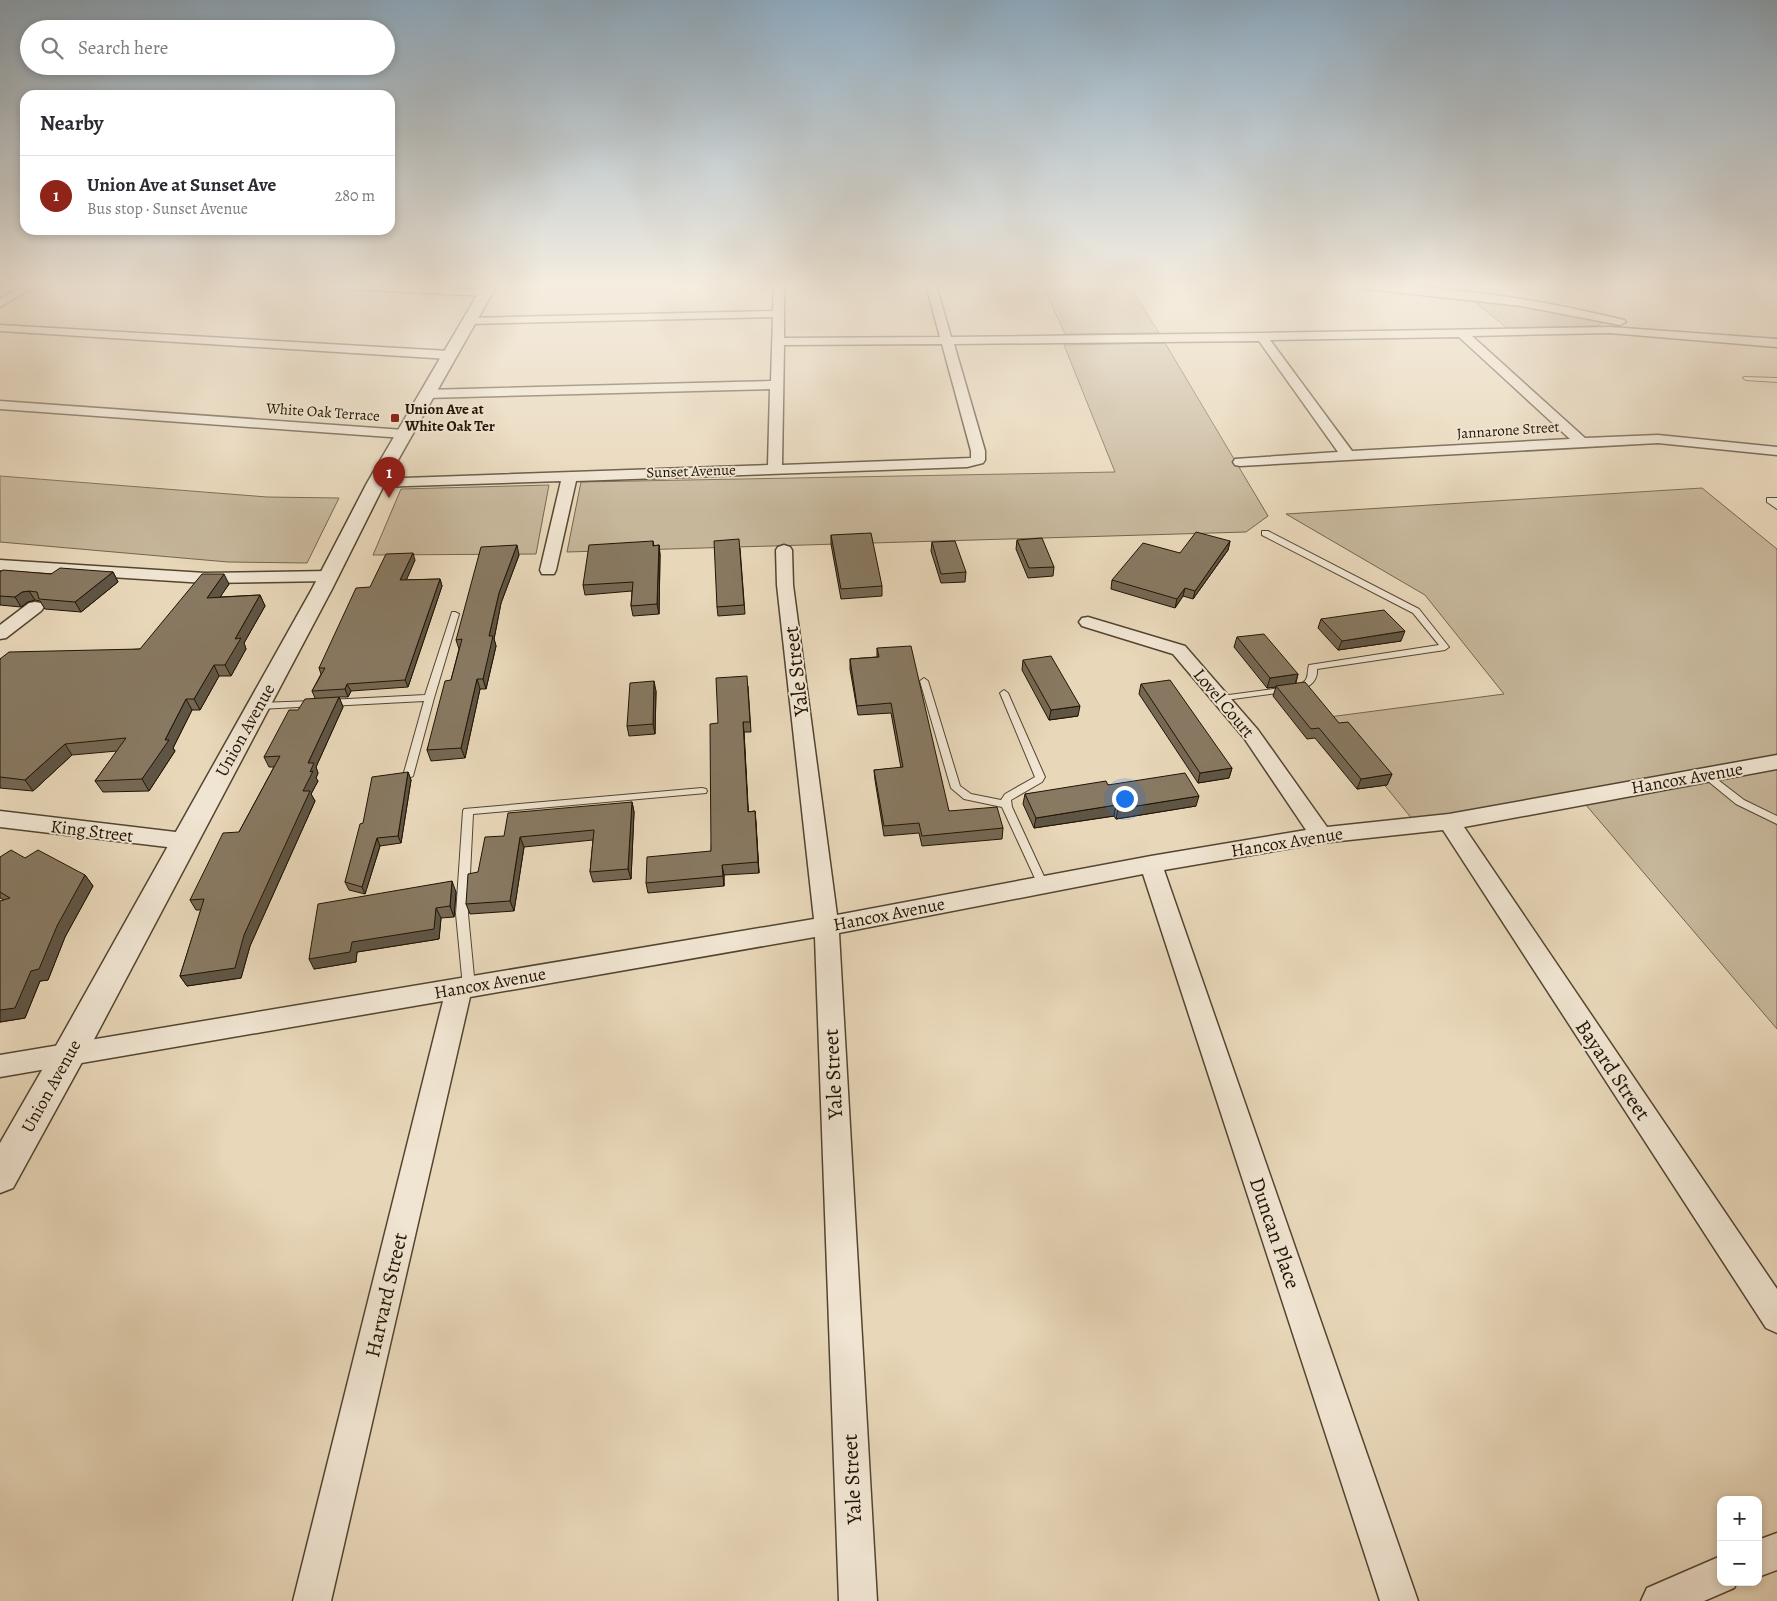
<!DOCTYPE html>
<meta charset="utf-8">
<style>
body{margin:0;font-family:Alegreya,serif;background:#f7f7f7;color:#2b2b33}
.controls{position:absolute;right:15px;bottom:15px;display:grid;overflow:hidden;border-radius:10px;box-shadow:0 2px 8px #0003}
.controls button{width:45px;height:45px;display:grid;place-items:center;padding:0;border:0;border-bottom:1px solid #e1e1e2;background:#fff;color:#2b2b33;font:25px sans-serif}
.you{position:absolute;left:1124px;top:798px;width:18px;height:18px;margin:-12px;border:4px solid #fff;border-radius:50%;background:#1a73e8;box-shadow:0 0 0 8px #1a73e833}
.badge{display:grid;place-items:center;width:32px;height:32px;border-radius:50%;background:#8f2418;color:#fff;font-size:16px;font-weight:700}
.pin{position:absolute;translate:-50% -41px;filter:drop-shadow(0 1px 2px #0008)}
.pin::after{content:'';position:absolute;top:26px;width:18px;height:15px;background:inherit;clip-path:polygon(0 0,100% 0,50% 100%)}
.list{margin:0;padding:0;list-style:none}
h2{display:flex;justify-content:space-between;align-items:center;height:65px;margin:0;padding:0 20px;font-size:21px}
h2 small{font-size:16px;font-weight:400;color:#7c7c81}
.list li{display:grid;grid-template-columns:32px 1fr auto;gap:15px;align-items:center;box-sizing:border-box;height:80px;padding:0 20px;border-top:1px solid #e1e1e2}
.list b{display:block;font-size:19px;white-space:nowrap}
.list p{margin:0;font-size:16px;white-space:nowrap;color:#7c7c81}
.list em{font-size:16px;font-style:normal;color:#7c7c81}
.icon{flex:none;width:28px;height:28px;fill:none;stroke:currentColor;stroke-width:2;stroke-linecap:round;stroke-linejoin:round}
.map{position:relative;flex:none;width:1777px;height:1601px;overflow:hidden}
.search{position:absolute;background:#fff;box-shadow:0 2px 8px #0003;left:20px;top:20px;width:375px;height:55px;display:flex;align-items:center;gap:12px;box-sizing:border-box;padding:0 18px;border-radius:28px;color:#7c7c81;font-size:19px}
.panel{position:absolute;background:#fff;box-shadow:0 2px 8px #0003;left:20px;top:90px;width:375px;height:145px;border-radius:15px}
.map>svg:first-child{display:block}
.green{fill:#c6b69a;stroke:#74654e}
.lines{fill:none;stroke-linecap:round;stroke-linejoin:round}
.service-casing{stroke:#534530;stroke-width:2}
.minor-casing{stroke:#534530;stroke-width:3}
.tertiary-casing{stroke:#534530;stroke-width:3}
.service{fill:#f0e5d2;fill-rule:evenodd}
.minor{fill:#f0e5d2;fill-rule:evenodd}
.tertiary{fill:#f0e5d2;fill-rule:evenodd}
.wall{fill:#756854;stroke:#211403}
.shaded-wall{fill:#5f5545;stroke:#211403}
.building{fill:#887962;stroke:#211403}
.poi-dot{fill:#8f2418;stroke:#f0e5d2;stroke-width:2}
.labels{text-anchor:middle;stroke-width:4;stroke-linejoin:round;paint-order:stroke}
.far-poi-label{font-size:15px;font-weight:bold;fill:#211403;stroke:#f0e5d2;text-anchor:start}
.far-street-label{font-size:15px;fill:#211403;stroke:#f0e5d2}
.street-label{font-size:18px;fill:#211403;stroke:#f0e5d2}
.near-street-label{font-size:21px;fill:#211403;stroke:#f0e5d2}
</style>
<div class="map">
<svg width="1777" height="1601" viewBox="0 0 1777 1601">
<rect width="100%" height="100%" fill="#e8d7b9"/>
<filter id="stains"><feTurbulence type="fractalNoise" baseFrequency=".004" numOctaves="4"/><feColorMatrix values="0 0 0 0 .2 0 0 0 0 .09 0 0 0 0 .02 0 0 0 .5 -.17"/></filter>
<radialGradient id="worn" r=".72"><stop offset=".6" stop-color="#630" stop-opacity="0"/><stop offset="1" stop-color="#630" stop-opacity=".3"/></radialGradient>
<g class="green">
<path d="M 1043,286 L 1130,286 L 1159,333 L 1065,334 Z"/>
<path d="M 1471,299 L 1529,305 L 1597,320 L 1602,323 L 1597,326 L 1507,328 Z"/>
<path d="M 1165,343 L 1268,516 L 1246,532 L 567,552 L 581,482 L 1115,472 L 1064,345 Z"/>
<path d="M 0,476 L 267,497 L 339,498 L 307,563 L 228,562 L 0,542 Z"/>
<path d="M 549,485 L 536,554 L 373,555 L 401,489 Z"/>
<path d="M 1702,488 L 1777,549 L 1777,1029 L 1580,798 L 1417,825 L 1329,717 L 1504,694 L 1425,595 L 1286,514 Z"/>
</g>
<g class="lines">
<defs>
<g id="service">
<path d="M 1744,377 L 1777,378 L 1777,382 L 1746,380 L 1743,378 Z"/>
<path d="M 1767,498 L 1777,498 L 1777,509 L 1767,502 Z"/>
<path d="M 1262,531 L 1268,531 L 1419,609 L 1449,647 L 1445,650 L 1317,669 C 1318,680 1311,686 1301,690 L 1218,701 L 1216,699 L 1218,697 L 1221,696 L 1296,686 C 1311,680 1306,676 1309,665 L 1439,645 L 1413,613 L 1262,535 Z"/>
<path d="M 452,612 L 455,612 L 459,614 L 434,698 L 413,776 L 408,779 L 403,776 L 424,701 L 329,706 L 324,703 L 329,700 L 425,695 Z"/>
<path d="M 924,678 L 928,681 L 960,786 L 971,794 L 1001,800 L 1005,794 L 1035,777 L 1000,693 L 1004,690 L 1008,693 L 1045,777 L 1042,782 L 1011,800 L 1012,807 L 1048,885 L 1047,888 L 1039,888 L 1038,885 L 1002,807 L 964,799 L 951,788 L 920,681 Z"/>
<path d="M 314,701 L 317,702 L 319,704 L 317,706 L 259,709 L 254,706 L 259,703 Z"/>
<path d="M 1706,772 L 1709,773 L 1744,800 L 1777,816 L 1777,824 L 1736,804 L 1703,777 L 1701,775 L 1703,773 Z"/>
<path d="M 702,788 L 706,789 L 707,791 L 706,793 L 473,814 L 468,914 L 475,987 L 473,990 L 469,992 L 465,990 L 463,987 L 456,914 L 463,811 L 464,809 Z"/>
</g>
<g id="minor">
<path d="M 24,285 L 37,285 L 0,307 L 0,299 Z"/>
<path d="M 325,285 L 392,285 L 486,290 L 491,293 L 486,296 L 330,288 Z"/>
<path d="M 774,285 L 784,285 L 784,338 L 940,337 L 926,285 L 936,285 L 951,337 L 1262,333 L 1610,327 L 1777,339 L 1777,347 L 1610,333 L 1472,336 L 1585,438 L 1658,435 L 1777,447 L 1777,455 L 1658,443 L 1240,466 L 1235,465 L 1233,462 L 1235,459 L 1338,452 L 1259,341 L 954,344 L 985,451 L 985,460 L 983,463 L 967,467 L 576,481 L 556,570 L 554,574 L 542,574 L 540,570 L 561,481 L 376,487 L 371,486 L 369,483 L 371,480 L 376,479 L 768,465 L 770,389 L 426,398 L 420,394 L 426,390 L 771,381 L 773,317 L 469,324 L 463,321 L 469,318 L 773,311 ZM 1459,337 L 1570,439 L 1352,451 L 1270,340 ZM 942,344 L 971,451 L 971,458 L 782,465 L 784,345 Z"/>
<path d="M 859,285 L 877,285 C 874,290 862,290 859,285 Z"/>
<path d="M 1352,285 C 1443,285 1535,298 1624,320 L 1626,322 L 1620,325 L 1522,306 L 1357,288 Z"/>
<path d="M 0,325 L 449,351 L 455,355 L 449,359 L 0,331 Z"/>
<path d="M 0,401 L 404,430 L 411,434 L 404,438 L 0,409 Z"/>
<path d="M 784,545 L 790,547 L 792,550 L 793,585 L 837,915 L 1151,856 L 1306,830 L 1244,738 L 1173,654 L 1082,626 L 1079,622 L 1082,618 L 1088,617 L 1185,646 L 1258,730 L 1327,827 L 1449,814 L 1777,755 L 1777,769 L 1464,827 L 1777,1289 L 1777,1333 L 1766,1328 L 1443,830 L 1321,843 L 1164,870 L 1418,1601 L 1380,1601 L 1143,874 L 839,933 L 877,1601 L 839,1601 L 815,937 L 470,997 L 331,1601 L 293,1601 L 443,1001 L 0,1077 L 0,1055 L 814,919 L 777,585 L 776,550 L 778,547 Z"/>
<path d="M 0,560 L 205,573 L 329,571 L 335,572 L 337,576 L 335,580 L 329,581 L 205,583 L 0,570 Z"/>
<path d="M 35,602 L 41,603 L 44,607 L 41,611 L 6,638 L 0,639 L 0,625 L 29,603 Z"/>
<path d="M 0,811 L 184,833 L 192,835 L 195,841 L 192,847 L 184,849 L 0,827 Z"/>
<path d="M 1777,1533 L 1777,1570 L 1758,1577 L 1758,1540 Z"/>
<path d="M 1721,1556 L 1721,1582 L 1737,1582 L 1734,1588 L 1704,1601 L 1641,1601 L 1647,1588 Z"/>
</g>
<path id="tertiary" d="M 483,285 L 497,285 L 385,483 L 332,589 L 81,1064 L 13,1188 L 0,1193 L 0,1143 L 57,1044 L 312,589 L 367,483 Z"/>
</defs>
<use href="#service" class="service-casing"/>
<use href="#minor" class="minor-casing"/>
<use href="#tertiary" class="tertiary-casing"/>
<use href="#service" class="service"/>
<use href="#minor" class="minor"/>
<use href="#tertiary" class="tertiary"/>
</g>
<g class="wall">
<path d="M 831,535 L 882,586 L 882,596 L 841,599 L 831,544 Z"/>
<path d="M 1017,540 L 1054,567 L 1053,576 L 1028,578 L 1016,549 Z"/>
<path d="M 653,541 L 654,546 L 659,545 L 660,555 L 659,614 L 633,616 L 631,606 L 632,591 L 585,595 L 583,585 Z"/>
<path d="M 1230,541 L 1228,550 L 1193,599 L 1183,596 L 1175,608 L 1111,589 L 1112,580 L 1180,553 Z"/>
<path d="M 932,542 L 966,572 L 965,582 L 941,583 L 931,551 Z"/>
<path d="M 740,548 L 745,614 L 718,616 L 717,607 Z"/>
<path d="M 519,555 L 501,603 L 494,639 L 496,646 L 486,689 L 480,689 L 465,758 L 431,761 L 427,750 L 451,680 L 459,649 L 456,640 Z"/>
<path d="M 415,560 L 406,580 L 440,579 L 442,586 L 408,687 L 351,691 L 348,697 L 339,697 L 343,707 L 316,767 L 318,773 L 316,778 L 318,781 L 311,794 L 315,801 L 250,946 L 241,978 L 187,986 L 180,976 L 201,910 L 196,910 L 190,900 L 239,832 L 274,767 L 269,767 L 264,757 L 298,710 L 315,698 L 312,691 L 321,674 L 319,668 L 370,587 Z"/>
<path d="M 0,572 L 51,574 L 113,572 L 118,582 L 81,612 L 45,609 L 40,601 L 35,600 L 28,602 L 21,607 L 0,605 Z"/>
<path d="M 229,584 L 220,597 L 260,595 L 265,606 L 244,643 L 246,649 L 231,676 L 219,676 L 200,710 L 192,710 L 173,748 L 175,751 L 149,791 L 103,792 L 95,781 L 117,751 L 72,755 L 33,791 L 0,788 L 0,659 L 140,649 Z"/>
<path d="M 1321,619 L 1401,641 L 1338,650 L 1318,628 Z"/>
<path d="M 1237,637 L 1298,674 L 1296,683 L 1339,723 L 1392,774 L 1387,785 L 1357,789 L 1315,738 L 1307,739 L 1273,696 L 1276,687 L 1267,688 L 1234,647 Z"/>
<path d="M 877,648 L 949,811 L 1003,828 L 1002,839 L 922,846 L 919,833 L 884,836 L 875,780 L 874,770 L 901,768 L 891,713 L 858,715 L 850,669 L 850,659 L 877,657 Z"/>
<path d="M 1023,660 L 1078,716 L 1049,720 L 1022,670 Z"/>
<path d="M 1141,684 L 1232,768 L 1229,778 L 1198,783 L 1139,694 Z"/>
<path d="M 748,686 L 751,732 L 744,732 L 748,812 L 755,811 L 759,873 L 724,875 L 724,886 L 648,893 L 646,883 L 711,851 L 718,723 Z"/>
<path d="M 656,691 L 655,734 L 629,736 L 627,726 Z"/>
<path d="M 408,772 L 411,780 L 401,843 L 380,846 L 365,894 L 349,890 L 345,882 L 363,823 Z"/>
<path d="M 1108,785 L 1196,806 L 1116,819 L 1114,816 L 1034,828 L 1023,804 L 1025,794 Z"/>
<path d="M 632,802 L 634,812 L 631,879 L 593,882 L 590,872 L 593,840 L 524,847 L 514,911 L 470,914 L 466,904 L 478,872 L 504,836 Z"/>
<path d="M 0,857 L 85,875 L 93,886 L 65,937 L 48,980 L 40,981 L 25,1018 L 0,1022 L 0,901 L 4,900 L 0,898 Z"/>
<path d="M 456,892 L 454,917 L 441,918 L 439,939 L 357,952 L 356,962 L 314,969 Z"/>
</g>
<g class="shaded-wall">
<path d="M 1230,541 L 1228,550 L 1193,599 L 1195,591 Z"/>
<path d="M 517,545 L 519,555 L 501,603 L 494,639 L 496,646 L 486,689 L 483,679 L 489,636 L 499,593 Z"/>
<path d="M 659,545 L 660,555 L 659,614 L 657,604 Z"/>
<path d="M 413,553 L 415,560 L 403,588 L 400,580 Z"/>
<path d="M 113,572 L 118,582 L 81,612 L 75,602 Z"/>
<path d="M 224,574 L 229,584 L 212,609 L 207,598 Z"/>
<path d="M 440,579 L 442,586 L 408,687 L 405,680 Z"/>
<path d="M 1185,588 L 1183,596 L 1175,608 L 1177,599 Z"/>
<path d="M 29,591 L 35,600 L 28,602 L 21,607 L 15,597 L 22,592 Z"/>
<path d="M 260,595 L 265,606 L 244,643 L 246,649 L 231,676 L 225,665 L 235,639 Z"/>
<path d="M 1405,631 L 1401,641 L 1338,650 L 1342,641 Z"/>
<path d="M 214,665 L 219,676 L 200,710 L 194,699 Z"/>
<path d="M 1298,674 L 1295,684 L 1276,686 L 1276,687 L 1267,688 L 1270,678 Z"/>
<path d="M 477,679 L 480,689 L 465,758 L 461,748 Z"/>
<path d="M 654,681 L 656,691 L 655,734 L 653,724 Z"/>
<path d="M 347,684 L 351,691 L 348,697 L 345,689 Z"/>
<path d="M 339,697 L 343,707 L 316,767 L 318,773 L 316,778 L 318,781 L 311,794 L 315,801 L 250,946 L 241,978 L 187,986 L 180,976 L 244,935 L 303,791 L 308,763 Z"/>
<path d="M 186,699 L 192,710 L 173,748 L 175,751 L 149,791 L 142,779 L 165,740 Z"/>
<path d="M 1080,706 L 1078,716 L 1049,720 L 1051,710 Z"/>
<path d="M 743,722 L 744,732 L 749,822 L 748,812 Z"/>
<path d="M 65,744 L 72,755 L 33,791 L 25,780 Z"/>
<path d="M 1232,768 L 1229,778 L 1198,783 L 1200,773 Z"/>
<path d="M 408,772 L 411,780 L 401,843 L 398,836 Z"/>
<path d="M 1392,774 L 1387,785 L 1357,789 L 1361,779 Z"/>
<path d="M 1199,796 L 1196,806 L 1116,819 L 1118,809 Z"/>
<path d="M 632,802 L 634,812 L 631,879 L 628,869 Z"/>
<path d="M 1116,805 L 1114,816 L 1034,828 L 1036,818 Z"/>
<path d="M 755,811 L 756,821 L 759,873 L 758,862 Z"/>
<path d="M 520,837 L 524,847 L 514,911 L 510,901 Z"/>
<path d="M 377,838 L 380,846 L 365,894 L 362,887 Z"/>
<path d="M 722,865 L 724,875 L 724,886 L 723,876 Z"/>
<path d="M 85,875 L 93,886 L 65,937 L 48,980 L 40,981 L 25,1018 L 0,1022 L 0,1010 L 31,971 Z"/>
<path d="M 452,881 L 456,892 L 454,917 L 450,906 Z"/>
<path d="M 436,908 L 441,918 L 439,939 L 357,952 L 356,962 L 314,969 L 309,959 Z"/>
</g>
<g class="building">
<path d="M 1196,532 L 1230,541 L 1195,591 L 1185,588 L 1177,599 L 1112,580 L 1143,543 L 1180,553 Z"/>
<path d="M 871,533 L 882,586 L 841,589 L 831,535 Z"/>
<path d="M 1042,538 L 1054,567 L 1029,568 L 1017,540 Z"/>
<path d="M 739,539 L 744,605 L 717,607 L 714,541 Z"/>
<path d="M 653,541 L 653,546 L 659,545 L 657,604 L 631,606 L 633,582 L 583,585 L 589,545 Z"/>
<path d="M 955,541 L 966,572 L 941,574 L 932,542 Z"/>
<path d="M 517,545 L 499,593 L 489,636 L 493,636 L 483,679 L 477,679 L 461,748 L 427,750 L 445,681 L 451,680 L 462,639 L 456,640 L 481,547 Z"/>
<path d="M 413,553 L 400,580 L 440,579 L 405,680 L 347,684 L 345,689 L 312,691 L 325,668 L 319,668 L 356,588 L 370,587 L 386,554 Z"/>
<path d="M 60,568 L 113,572 L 75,602 L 39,599 L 37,592 L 29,591 L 22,592 L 15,597 L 0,596 L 0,572 L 3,570 L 51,574 Z"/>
<path d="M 202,574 L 224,574 L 207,598 L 260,595 L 235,639 L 241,638 L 225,665 L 214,665 L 194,699 L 186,699 L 165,740 L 169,740 L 142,779 L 95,781 L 126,738 L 65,744 L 25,780 L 0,777 L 0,659 L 9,652 L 140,649 Z"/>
<path d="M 1384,610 L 1405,631 L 1342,641 L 1321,619 Z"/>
<path d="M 1264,634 L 1298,674 L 1270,678 L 1237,637 Z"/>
<path d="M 911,646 L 949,811 L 997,807 L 1003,828 L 922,836 L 919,823 L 884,826 L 874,770 L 903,767 L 891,703 L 857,706 L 850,659 L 879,657 L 877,648 Z"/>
<path d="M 1051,656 L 1080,706 L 1051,710 L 1023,660 Z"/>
<path d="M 747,676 L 750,722 L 743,722 L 748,812 L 755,811 L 758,862 L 722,865 L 723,876 L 646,883 L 647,857 L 711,851 L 710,724 L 718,723 L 716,678 Z"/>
<path d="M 1170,680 L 1232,768 L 1200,773 L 1141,684 Z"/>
<path d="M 654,681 L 653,724 L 627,726 L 630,683 Z"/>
<path d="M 1305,682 L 1339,723 L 1348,722 L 1392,774 L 1361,779 L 1319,728 L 1311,729 L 1276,686 Z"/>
<path d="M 339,697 L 308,763 L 314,763 L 310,772 L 313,771 L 303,791 L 310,791 L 244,935 L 235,968 L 180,976 L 204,899 L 190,900 L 223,833 L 239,832 L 280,756 L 264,757 L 289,710 L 298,710 L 305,699 Z"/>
<path d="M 408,772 L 398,836 L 377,838 L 362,887 L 345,882 L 360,824 L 363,823 L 372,777 Z"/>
<path d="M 1185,773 L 1199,796 L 1118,809 L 1116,805 L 1036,818 L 1025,794 L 1106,781 L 1108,785 Z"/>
<path d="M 632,802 L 628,869 L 590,872 L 594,830 L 520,837 L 510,901 L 466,904 L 468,874 L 478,872 L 485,837 L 504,836 L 508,813 Z"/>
<path d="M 11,850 L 25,858 L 38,850 L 85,875 L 57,926 L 39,969 L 31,971 L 15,1008 L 0,1010 L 0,901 L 10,898 L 0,892 L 0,857 Z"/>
<path d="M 452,881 L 450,906 L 436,908 L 434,929 L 352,942 L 350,952 L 309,959 L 318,904 Z"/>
</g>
<linearGradient id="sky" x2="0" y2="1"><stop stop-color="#8da8bc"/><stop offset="0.56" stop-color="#f5ede0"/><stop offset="1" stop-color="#f5ede0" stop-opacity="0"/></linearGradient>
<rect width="1777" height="509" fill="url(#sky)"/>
<rect class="poi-dot" x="390" y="413" width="10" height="10" rx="2.5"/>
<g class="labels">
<g class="far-poi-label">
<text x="405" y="414">Union Ave at<tspan x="405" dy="17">White Oak Ter</tspan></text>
</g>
<g class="far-street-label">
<text transform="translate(323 412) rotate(4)" y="5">White Oak Terrace</text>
<text transform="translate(1508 430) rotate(-4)" y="5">Jannarone Street</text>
<text transform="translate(691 471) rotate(-2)" y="5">Sunset Avenue</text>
</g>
<g class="street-label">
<text transform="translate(1224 703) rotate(50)" y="6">Lovel Court</text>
<text transform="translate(245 730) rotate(-61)" y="6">Union Avenue</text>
<text transform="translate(1687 778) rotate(-10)" y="6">Hancox Avenue</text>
<text transform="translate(92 831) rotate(7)" y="6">King Street</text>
<text transform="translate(1287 842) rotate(-9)" y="6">Hancox Avenue</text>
<text transform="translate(889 914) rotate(-11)" y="6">Hancox Avenue</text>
<text transform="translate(490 983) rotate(-10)" y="6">Hancox Avenue</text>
<text transform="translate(51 1086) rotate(-61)" y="6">Union Avenue</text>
</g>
<g class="near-street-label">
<text transform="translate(796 671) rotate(-97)" y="7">Yale Street</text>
<text transform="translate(1613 1070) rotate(56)" y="7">Bayard Street</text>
<text transform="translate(833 1074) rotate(-93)" y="7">Yale Street</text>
<text transform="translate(1275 1233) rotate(71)" y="7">Duncan Place</text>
<text transform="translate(386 1295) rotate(-77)" y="7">Harvard Street</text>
<text transform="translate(852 1479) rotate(-93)" y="7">Yale Street</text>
</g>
</g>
<rect width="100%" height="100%" filter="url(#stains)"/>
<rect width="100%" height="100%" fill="url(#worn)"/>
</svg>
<div class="controls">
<button>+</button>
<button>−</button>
</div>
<div class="you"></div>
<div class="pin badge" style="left:389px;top:498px">1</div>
<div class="search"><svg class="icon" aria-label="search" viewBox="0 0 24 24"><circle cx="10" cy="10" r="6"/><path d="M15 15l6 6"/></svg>Search here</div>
<section class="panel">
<h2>Nearby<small></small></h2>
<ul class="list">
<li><span class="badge">1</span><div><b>Union Ave at Sunset Ave</b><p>Bus stop · Sunset Avenue</p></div><em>280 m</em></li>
</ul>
</section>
</div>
